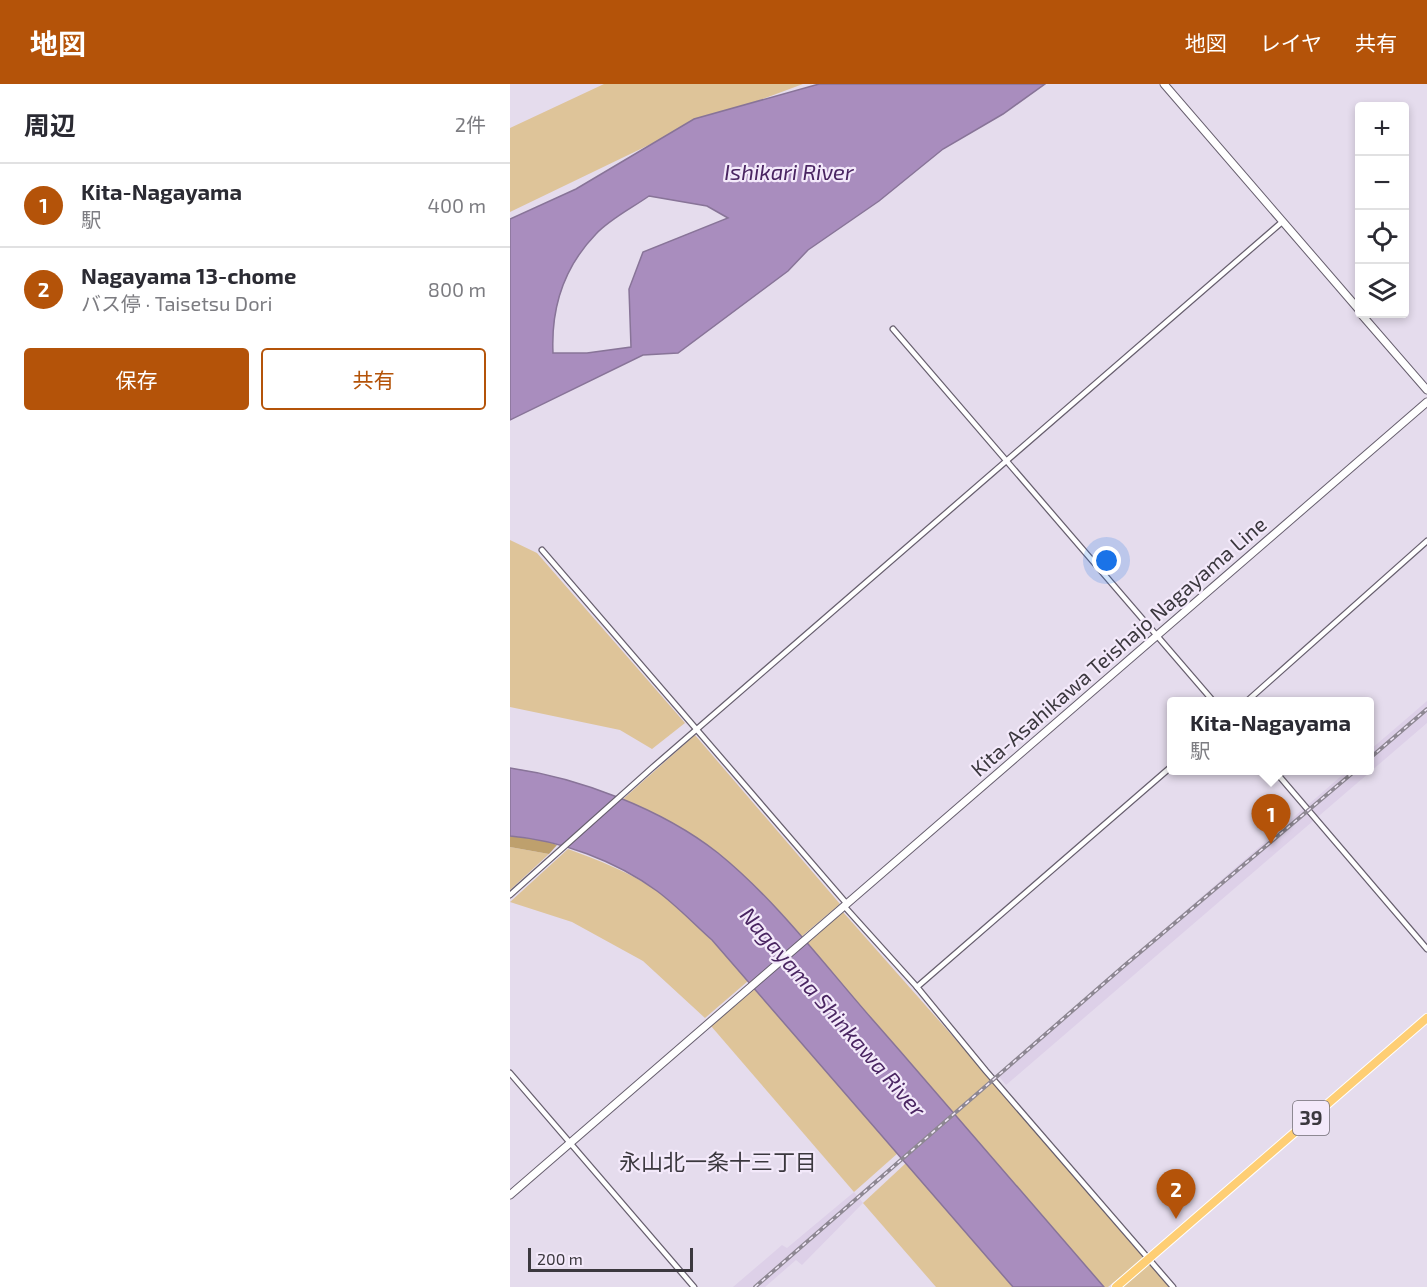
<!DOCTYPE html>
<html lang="ja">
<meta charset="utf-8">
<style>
body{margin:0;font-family:"Exo 2","Noto Sans JP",sans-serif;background:#f2f2f3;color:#2b2b33}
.controls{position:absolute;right:18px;top:18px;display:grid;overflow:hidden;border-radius:6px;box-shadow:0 3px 9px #0003}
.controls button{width:54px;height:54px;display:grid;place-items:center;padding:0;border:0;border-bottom:2px solid #e1e1e2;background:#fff;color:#2b2b33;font:30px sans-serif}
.scale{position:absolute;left:18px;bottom:15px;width:165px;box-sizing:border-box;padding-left:6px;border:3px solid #3b383e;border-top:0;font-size:16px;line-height:21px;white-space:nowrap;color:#3b383e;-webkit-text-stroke:4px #f3e9fa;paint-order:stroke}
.you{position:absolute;left:597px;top:477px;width:21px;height:21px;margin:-15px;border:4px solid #fff;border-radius:50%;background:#1a73e8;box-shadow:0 0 0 9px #1a73e833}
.badge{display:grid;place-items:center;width:39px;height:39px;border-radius:50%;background:#b45309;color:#fff;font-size:20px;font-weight:700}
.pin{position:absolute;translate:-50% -50px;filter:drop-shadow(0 2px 3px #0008)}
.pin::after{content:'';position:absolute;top:32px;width:21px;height:18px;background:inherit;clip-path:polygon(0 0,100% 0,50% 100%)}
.popup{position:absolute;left:657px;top:613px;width:207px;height:78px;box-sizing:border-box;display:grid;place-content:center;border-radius:6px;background:#fff;filter:drop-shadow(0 2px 4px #0005);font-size:20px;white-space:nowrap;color:#7c7c81}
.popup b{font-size:22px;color:#2b2b33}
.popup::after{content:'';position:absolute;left:50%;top:100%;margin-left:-12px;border:12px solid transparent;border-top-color:#fff}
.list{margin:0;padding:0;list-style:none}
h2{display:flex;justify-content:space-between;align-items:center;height:78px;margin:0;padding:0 24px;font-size:26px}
h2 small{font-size:20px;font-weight:400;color:#7c7c81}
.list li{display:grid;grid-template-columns:39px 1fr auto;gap:18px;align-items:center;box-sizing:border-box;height:84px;padding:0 24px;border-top:2px solid #e1e1e2}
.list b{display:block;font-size:22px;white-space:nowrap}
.list p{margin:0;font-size:20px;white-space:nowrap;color:#7c7c81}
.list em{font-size:20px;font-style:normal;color:#7c7c81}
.actions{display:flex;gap:12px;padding:18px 24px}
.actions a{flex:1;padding:14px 0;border:2px solid #b45309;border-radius:6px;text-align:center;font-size:21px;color:#b45309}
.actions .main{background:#b45309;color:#fff}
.icon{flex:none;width:33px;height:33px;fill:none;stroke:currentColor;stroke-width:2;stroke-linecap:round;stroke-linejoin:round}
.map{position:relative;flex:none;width:917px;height:1203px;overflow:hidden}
header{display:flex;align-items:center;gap:36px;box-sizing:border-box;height:84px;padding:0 30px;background:#b45309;color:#fff}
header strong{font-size:28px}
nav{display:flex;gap:33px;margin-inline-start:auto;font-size:21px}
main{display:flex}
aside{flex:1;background:#fff}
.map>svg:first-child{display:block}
.built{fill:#ddd0e8}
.green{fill:#dec499}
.forest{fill:#bea06d}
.water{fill:#a98dbe;stroke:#887498;stroke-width:1.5;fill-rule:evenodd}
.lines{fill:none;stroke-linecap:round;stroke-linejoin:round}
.minor-casing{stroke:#675f6e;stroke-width:7}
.secondary-casing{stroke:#675f6e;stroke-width:9}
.trunk-casing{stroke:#fff;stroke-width:10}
.minor{stroke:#fff;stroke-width:4.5}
.secondary{stroke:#fff;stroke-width:7}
.trunk{stroke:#fece74;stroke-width:8}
.rail-casing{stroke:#8d8792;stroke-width:4}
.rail{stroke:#f3e9fa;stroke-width:1.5;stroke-dasharray:4.5;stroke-linecap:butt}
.labels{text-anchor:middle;stroke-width:4.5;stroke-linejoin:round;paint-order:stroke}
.shield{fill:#f3e9fa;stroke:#726d76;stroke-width:1.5}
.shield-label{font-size:20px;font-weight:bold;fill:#3b383e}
.street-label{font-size:21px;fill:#3b383e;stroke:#f3e9fa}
.water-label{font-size:22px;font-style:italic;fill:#4a2562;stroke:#f3e9fa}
.neighbourhood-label{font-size:22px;fill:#3b383e;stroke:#f3e9fa}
</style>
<header>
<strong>地図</strong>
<nav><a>地図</a><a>レイヤ</a><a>共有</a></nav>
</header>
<main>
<aside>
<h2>周辺<small>2件</small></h2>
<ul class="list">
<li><span class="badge">1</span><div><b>Kita-Nagayama</b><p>駅</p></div><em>400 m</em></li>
<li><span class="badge">2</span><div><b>Nagayama 13-chome</b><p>バス停 · Taisetsu Dori</p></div><em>800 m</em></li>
</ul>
<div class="actions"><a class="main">保存</a><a>共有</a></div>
</aside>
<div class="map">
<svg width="917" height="1203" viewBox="0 0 917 1203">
<rect width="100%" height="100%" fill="#e5dced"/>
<g class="built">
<path d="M 917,617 L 917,639 L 496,1001 L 487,990 L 837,687 L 860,686 L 860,666 Z"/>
<path d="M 344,1108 L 353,1119 L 292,1181 L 286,1176 L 255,1203 L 223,1203 L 272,1161 L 277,1164 Z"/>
</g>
<g class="green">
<path d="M 94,0 L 293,0 L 170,46 L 0,128 L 0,44 Z"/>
<path d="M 0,456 L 27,469 L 175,639 L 142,665 L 110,646 L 0,623 Z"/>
<path d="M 185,651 L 330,820 L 291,853 L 273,831 L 153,735 L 112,716 Z"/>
<path d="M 0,763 L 39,770 L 0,806 Z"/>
<path d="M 58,765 C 88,776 119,788 146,806 C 180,830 210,865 238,897 L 195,934 L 133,877 L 62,838 L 0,818 Z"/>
<path d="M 333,828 L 637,1172 L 598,1203 L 594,1203 L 297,860 Z"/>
<path d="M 245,905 L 388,1069 L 344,1108 L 201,942 Z"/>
<path d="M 396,1079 L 503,1203 L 426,1203 L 353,1119 Z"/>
<path d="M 642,1178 L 663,1203 L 611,1203 Z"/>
</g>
<path class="forest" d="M 0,752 L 30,755 L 47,761 L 39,770 L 0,763 Z"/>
<g class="water">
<path d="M 309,0 L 535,0 L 493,30 L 433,65 L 369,117 L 298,166 L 278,187 L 168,269 L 133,271 L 0,336 L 0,135 L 66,105 L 184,35 ZM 139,112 L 197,122 L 218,134 L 133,168 L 119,205 L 121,263 L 77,269 L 43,269 C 41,225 54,183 86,150 C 100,135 122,124 139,112 Z"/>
<path d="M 0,684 C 70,694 152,725 208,769 C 266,816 313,879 362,935 C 440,1024 517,1114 594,1203 L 503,1203 L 202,856 C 184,840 166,821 147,807 C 106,777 50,756 0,752 Z"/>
</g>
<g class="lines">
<defs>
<g id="minor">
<path d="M 383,245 L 704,618"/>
<path d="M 32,466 L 337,820"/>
<path d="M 736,618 L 917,457"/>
<path d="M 764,686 L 917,865"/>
<path d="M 0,811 L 142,684 L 772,138"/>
<path d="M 334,822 L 407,903 L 476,987 L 663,1203"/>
<path d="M 407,903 L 662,682"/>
<path d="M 0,989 L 184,1203"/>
</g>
<g id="secondary">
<path d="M 654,0 L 850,227"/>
<path d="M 851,230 L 917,306"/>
<path d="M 0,1111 L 917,318"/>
</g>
<path id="trunk" d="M 606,1203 L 917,934"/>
</defs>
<use href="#minor" class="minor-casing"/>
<use href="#secondary" class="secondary-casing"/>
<use href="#trunk" class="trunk-casing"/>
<use href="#minor" class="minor"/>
<use href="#secondary" class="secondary"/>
<use href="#trunk" class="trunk"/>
<defs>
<g id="rail">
<path d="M 860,674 L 917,625"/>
<path d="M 245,1203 L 615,881 L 846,686"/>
</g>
</defs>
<use href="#rail" class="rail-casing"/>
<use href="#rail" class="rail"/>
</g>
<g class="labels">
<rect class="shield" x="783" y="1017" width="36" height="34" rx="4.5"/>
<g class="shield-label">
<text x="801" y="1041">39</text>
</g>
<g class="street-label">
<text transform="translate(609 563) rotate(-41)" y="7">Kita-Asahikawa Teishajo Nagayama Line</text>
</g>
<g class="water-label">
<text x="279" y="96">Ishikari River</text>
<text transform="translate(323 928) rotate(49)" y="8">Nagayama Shinkawa River</text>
</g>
<g class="neighbourhood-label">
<text x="208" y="1086">永山北一条十三丁目</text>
</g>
</g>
</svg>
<div class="controls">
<button>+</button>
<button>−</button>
<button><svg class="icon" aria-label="locate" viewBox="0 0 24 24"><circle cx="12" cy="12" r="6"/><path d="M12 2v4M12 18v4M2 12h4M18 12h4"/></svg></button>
<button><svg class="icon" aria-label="layers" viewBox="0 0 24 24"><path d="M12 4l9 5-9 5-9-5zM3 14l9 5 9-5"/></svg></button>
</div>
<div class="scale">200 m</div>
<div class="you"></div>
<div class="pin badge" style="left:761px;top:760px">1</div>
<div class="popup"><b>Kita-Nagayama</b>駅</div>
<div class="pin badge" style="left:666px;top:1135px">2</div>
</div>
</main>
